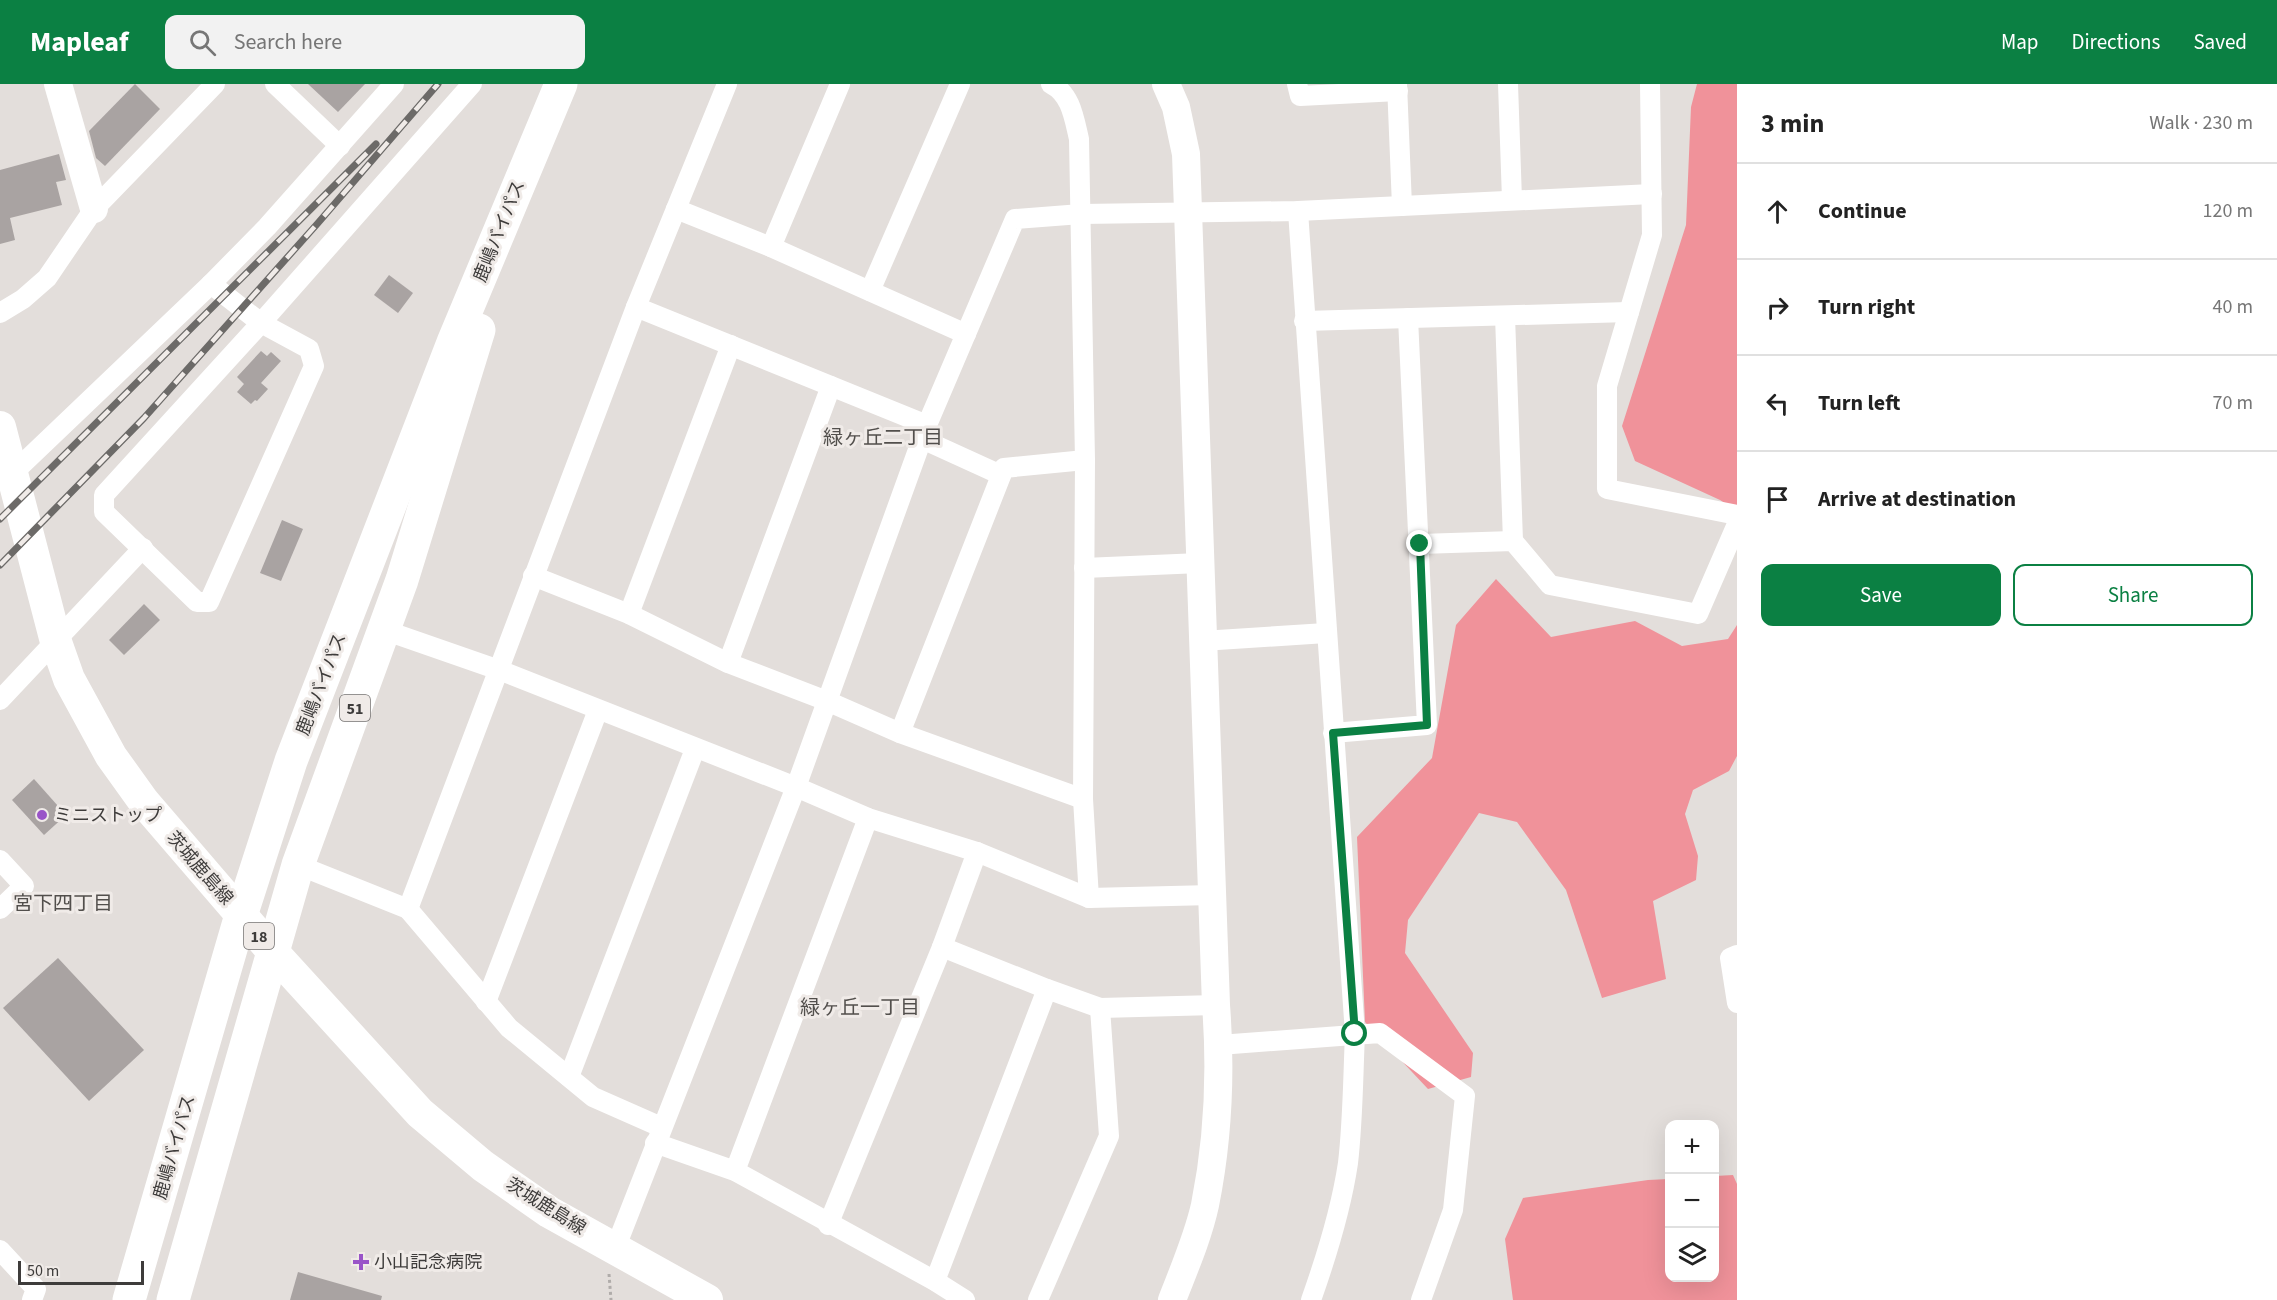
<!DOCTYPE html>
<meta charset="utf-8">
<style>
body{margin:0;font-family:"Source Sans 3","Noto Sans JP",sans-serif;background:#f2f2f2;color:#222}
.controls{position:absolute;right:18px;bottom:18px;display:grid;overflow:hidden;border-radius:12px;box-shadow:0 6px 24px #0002}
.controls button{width:54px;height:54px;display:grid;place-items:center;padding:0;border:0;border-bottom:2px solid #e0e0e0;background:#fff;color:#222;font:30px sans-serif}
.scale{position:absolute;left:18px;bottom:15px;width:126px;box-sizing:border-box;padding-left:6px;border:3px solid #3e3c3b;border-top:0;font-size:16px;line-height:21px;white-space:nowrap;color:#3e3c3b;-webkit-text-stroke:4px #f0ebe8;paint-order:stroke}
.stop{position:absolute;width:18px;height:18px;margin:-14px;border:4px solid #0b8043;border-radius:50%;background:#fff}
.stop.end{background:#0b8043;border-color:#fff;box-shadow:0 2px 6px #0008}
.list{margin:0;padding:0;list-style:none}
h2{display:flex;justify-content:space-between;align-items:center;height:78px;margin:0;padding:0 24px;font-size:26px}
h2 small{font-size:20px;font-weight:400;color:#767676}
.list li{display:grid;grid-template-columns:39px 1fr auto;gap:18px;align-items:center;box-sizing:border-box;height:96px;padding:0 24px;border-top:2px solid #e0e0e0}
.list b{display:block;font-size:22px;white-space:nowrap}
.list em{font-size:20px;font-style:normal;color:#767676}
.actions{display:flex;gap:12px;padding:18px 24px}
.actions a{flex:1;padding:14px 0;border:2px solid #0b8043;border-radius:12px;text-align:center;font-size:21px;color:#0b8043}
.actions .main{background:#0b8043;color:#fff}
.icon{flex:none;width:33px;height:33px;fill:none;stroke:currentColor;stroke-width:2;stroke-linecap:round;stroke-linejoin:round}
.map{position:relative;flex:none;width:1737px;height:1216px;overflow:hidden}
header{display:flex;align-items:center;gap:36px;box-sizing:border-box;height:84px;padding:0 30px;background:#0b8043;color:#fff}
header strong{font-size:28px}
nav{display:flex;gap:33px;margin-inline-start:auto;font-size:21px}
.search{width:420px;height:54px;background:#f2f2f2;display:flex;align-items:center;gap:15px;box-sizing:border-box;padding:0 21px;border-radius:12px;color:#767676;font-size:22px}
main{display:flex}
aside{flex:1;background:#fff}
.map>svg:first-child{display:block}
.green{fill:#f0929a}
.building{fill:#a9a3a2}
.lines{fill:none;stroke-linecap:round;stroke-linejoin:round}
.path{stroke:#b0acaa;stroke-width:3;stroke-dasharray:3 3;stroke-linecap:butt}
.street{stroke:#fff;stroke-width:20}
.secondary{stroke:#fff;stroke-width:28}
.primary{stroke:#fff;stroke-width:32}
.highway{stroke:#fff;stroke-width:33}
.rail-casing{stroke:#6c6a68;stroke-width:7}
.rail{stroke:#f0ebe8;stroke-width:4.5;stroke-dasharray:14;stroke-linecap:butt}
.route{stroke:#0b8043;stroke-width:8}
.poi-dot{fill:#9954c8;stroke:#f0ebe8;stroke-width:2}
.labels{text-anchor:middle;stroke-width:6;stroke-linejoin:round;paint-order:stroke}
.shield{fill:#f0ebe8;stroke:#73706f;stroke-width:1.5}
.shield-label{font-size:16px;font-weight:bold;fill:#3e3c3b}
.street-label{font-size:18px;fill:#3e3c3b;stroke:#f0ebe8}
.poi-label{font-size:18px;fill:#3e3c3b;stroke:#f0ebe8;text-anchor:start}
.neighbourhood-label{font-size:20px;fill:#524f4c;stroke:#f0ebe8}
</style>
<header>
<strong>Mapleaf</strong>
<div class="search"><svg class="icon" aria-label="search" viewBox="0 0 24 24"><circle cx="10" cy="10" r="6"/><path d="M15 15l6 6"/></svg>Search here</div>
<nav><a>Map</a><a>Directions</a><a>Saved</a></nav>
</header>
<main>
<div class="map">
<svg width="1737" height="1216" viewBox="0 0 1737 1216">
<rect width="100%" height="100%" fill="#e3dedb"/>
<g class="green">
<path d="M 1697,0 L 1737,0 L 1737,427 L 1720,416 L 1635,377 L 1622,342 L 1686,141 L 1691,23 Z"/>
<path d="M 1496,495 L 1551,553 L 1635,537 L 1682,562 L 1728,555 L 1737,541 L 1737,672 L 1729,687 L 1693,706 L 1685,730 L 1698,772 L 1696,796 L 1653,817 L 1666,895 L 1602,914 L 1566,806 L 1517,738 L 1479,729 L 1408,836 L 1405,869 L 1473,969 L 1471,993 L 1428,1005 L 1365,938 L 1357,753 L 1432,674 L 1456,541 Z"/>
<path d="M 1733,1091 L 1737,1100 L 1737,1216 L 1513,1216 L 1505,1155 L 1523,1114 L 1648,1096 L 1669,1095 L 1670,1194 L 1714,1194 L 1715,1092 Z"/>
</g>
<g class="building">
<path d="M 135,0 L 160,25 L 105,82 L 96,74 L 89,47 Z"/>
<path d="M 308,0 L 365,0 L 338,28 Z"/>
<path d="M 59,70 L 66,96 L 56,98 L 62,121 L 10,134 L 15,156 L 0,160 L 0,86 Z"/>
<path d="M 389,191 L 413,209 L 398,229 L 374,211 Z"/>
<path d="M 261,267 L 267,272 L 271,268 L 281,277 L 261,299 L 268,305 L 257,317 L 255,316 L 251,320 L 237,308 L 244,300 L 237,293 Z"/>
<path d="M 282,436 L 303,445 L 281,497 L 260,489 Z"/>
<path d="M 144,520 L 160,536 L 124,571 L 109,556 Z"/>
<path d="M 34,695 L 66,731 L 44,751 L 12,716 Z"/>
<path d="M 58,874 L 144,966 L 89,1017 L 3,924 Z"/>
<path d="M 298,1188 L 382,1212 L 381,1216 L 290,1216 Z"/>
</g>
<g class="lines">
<path class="path" d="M 609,1190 L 611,1216"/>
<g class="street">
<path d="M 275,0 L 340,62"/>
<path d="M 1051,0 C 1071,10 1074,34 1079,55 L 1085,376 L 1083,715 L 1089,814"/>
<path d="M 1297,0 L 1300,12 L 1398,7"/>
<path d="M 1397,0 L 1402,122"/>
<path d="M 1508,0 L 1512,116"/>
<path d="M 1650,0 L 1652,151 L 1607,302 L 1607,405 L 1737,431"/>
<path d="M 676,125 L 771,163 L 966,250"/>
<path d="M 1298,127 L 1355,950 C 1353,993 1353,1036 1348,1079 C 1341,1126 1327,1171 1311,1216"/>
<path d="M 771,163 L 840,0"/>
<path d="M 211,200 L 261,239 L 309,265 L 314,282 L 209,518 L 197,518 L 104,428 L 104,411 L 261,239 L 472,0"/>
<path d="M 870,207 L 960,0"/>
<path d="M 636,223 L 927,341"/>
<path d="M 0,229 L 23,215 L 47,194 L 94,125 L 215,0"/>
<path d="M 1505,232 L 1513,457"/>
<path d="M 1304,237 L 1629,228"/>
<path d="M 922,355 L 1001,391"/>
<path d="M 13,389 L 211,200 L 267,143 L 394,0"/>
<path d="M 1420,460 L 1513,457 L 1550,501 L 1698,530 L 1737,440"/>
<path d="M 1084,484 L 1200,479"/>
<path d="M 533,492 L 629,530 L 728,579 L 827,617 L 900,649 L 1083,715"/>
<path d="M 629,530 L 731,261"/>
<path d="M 384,546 L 499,586 L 796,703 L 868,734 L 977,768 L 1089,814 L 1212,811"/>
<path d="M 1202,557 L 1326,549"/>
<path d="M 728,579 L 831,302"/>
<path d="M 0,616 L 143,464"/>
<path d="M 900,649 L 1004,384 L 1085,376"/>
<path d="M 1333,649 L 1427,641 L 1408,234"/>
<path d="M 0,776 L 24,802 L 0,825"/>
<path d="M 298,781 L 408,825 L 636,223 L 727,0"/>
<path d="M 408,825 L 509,944 L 593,1013 L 661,1043"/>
<path d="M 942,863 L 1047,905 L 1100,924 L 1216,921"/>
<path d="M 1737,871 L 1730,874 L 1737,919"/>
<path d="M 486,918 L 598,626"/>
<path d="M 1219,961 L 1380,949 L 1465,1012 L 1453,1126 L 1421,1216"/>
<path d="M 569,993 L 695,665"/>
<path d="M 655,1059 L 735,1087 L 935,1197 L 965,1216"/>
<path d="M 735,1087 L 868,734"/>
<path d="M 828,1141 L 942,863 L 977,768"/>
<path d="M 615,1165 L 796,703 L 927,341 L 1015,135 L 1081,130 L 1298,127 L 1652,110"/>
<path d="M 0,1166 L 36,1205 L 32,1216"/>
<path d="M 935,1197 L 1047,905"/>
<path d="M 1038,1216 L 1109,1052 L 1100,924"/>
</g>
<g class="secondary">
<path d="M 58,0 L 94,125"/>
<path d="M 1166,0 L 1176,23 L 1186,70 L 1216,921 C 1221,986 1218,1056 1205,1121 C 1198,1153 1184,1185 1172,1216"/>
</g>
<path class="primary" d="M 0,343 L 56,558 L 69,595 L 111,672 L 144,718 L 273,868 L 420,1029 L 483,1082 L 549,1128 L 707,1216"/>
<g class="highway">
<path d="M 129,1216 L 238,841 L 291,677 L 454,256 L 561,0"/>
<path d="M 173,1216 L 298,781 L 402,496 L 479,246"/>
</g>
<defs>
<g id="rail">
<path d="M 0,435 L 376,60"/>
<path d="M 0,481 L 144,334 L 318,139 L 438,0"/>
</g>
</defs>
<use href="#rail" class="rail-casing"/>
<use href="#rail" class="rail"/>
</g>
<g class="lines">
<path class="route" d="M 1355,950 L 1333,649 L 1427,641 L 1420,460"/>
</g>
<g class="poi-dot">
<circle cx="42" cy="731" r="6"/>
<path d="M358 1169h6v6h6v6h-6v6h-6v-6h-6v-6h6z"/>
</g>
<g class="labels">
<g class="shield">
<rect x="340" y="611" width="30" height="26" rx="4.5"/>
<rect x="244" y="839" width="30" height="26" rx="4.5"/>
</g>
<g class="shield-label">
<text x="355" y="630">51</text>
<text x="259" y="858">18</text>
</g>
<g class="street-label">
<text transform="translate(499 147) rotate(-68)" y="6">鹿嶋バイパス</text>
<text transform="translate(321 600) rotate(-69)" y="6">鹿嶋バイパス</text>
<text transform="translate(200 784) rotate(49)" y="6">茨城鹿島線</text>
<text transform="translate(174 1063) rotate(-74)" y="6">鹿嶋バイパス</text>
<text transform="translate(546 1122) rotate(32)" y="6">茨城鹿島線</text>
</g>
<g class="poi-label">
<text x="54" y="737">ミニストップ</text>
<text x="374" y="1184">小山記念病院</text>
</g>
<g class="neighbourhood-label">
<text x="883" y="360">緑ヶ丘二丁目</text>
<text x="63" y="826">宮下四丁目</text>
<text x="860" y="930">緑ヶ丘一丁目</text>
</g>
</g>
</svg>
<div class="controls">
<button>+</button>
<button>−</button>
<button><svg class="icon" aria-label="layers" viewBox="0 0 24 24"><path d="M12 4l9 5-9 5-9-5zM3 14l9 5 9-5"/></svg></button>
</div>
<div class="scale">50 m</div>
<div class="stop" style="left:1355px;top:950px"></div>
<div class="stop end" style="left:1420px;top:460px"></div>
</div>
<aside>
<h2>3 min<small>Walk · 230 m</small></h2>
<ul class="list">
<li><svg class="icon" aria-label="ahead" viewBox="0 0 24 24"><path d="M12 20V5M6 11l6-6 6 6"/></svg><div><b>Continue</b></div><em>120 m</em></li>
<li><svg class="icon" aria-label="right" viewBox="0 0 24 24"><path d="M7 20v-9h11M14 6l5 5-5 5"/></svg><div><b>Turn right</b></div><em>40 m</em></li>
<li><svg class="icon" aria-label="left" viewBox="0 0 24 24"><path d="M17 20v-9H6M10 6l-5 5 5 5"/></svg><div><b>Turn left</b></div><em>70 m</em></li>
<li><svg class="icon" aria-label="arrive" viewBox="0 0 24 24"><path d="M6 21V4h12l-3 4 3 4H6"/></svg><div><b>Arrive at destination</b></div></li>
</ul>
<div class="actions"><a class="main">Save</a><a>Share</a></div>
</aside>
</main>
